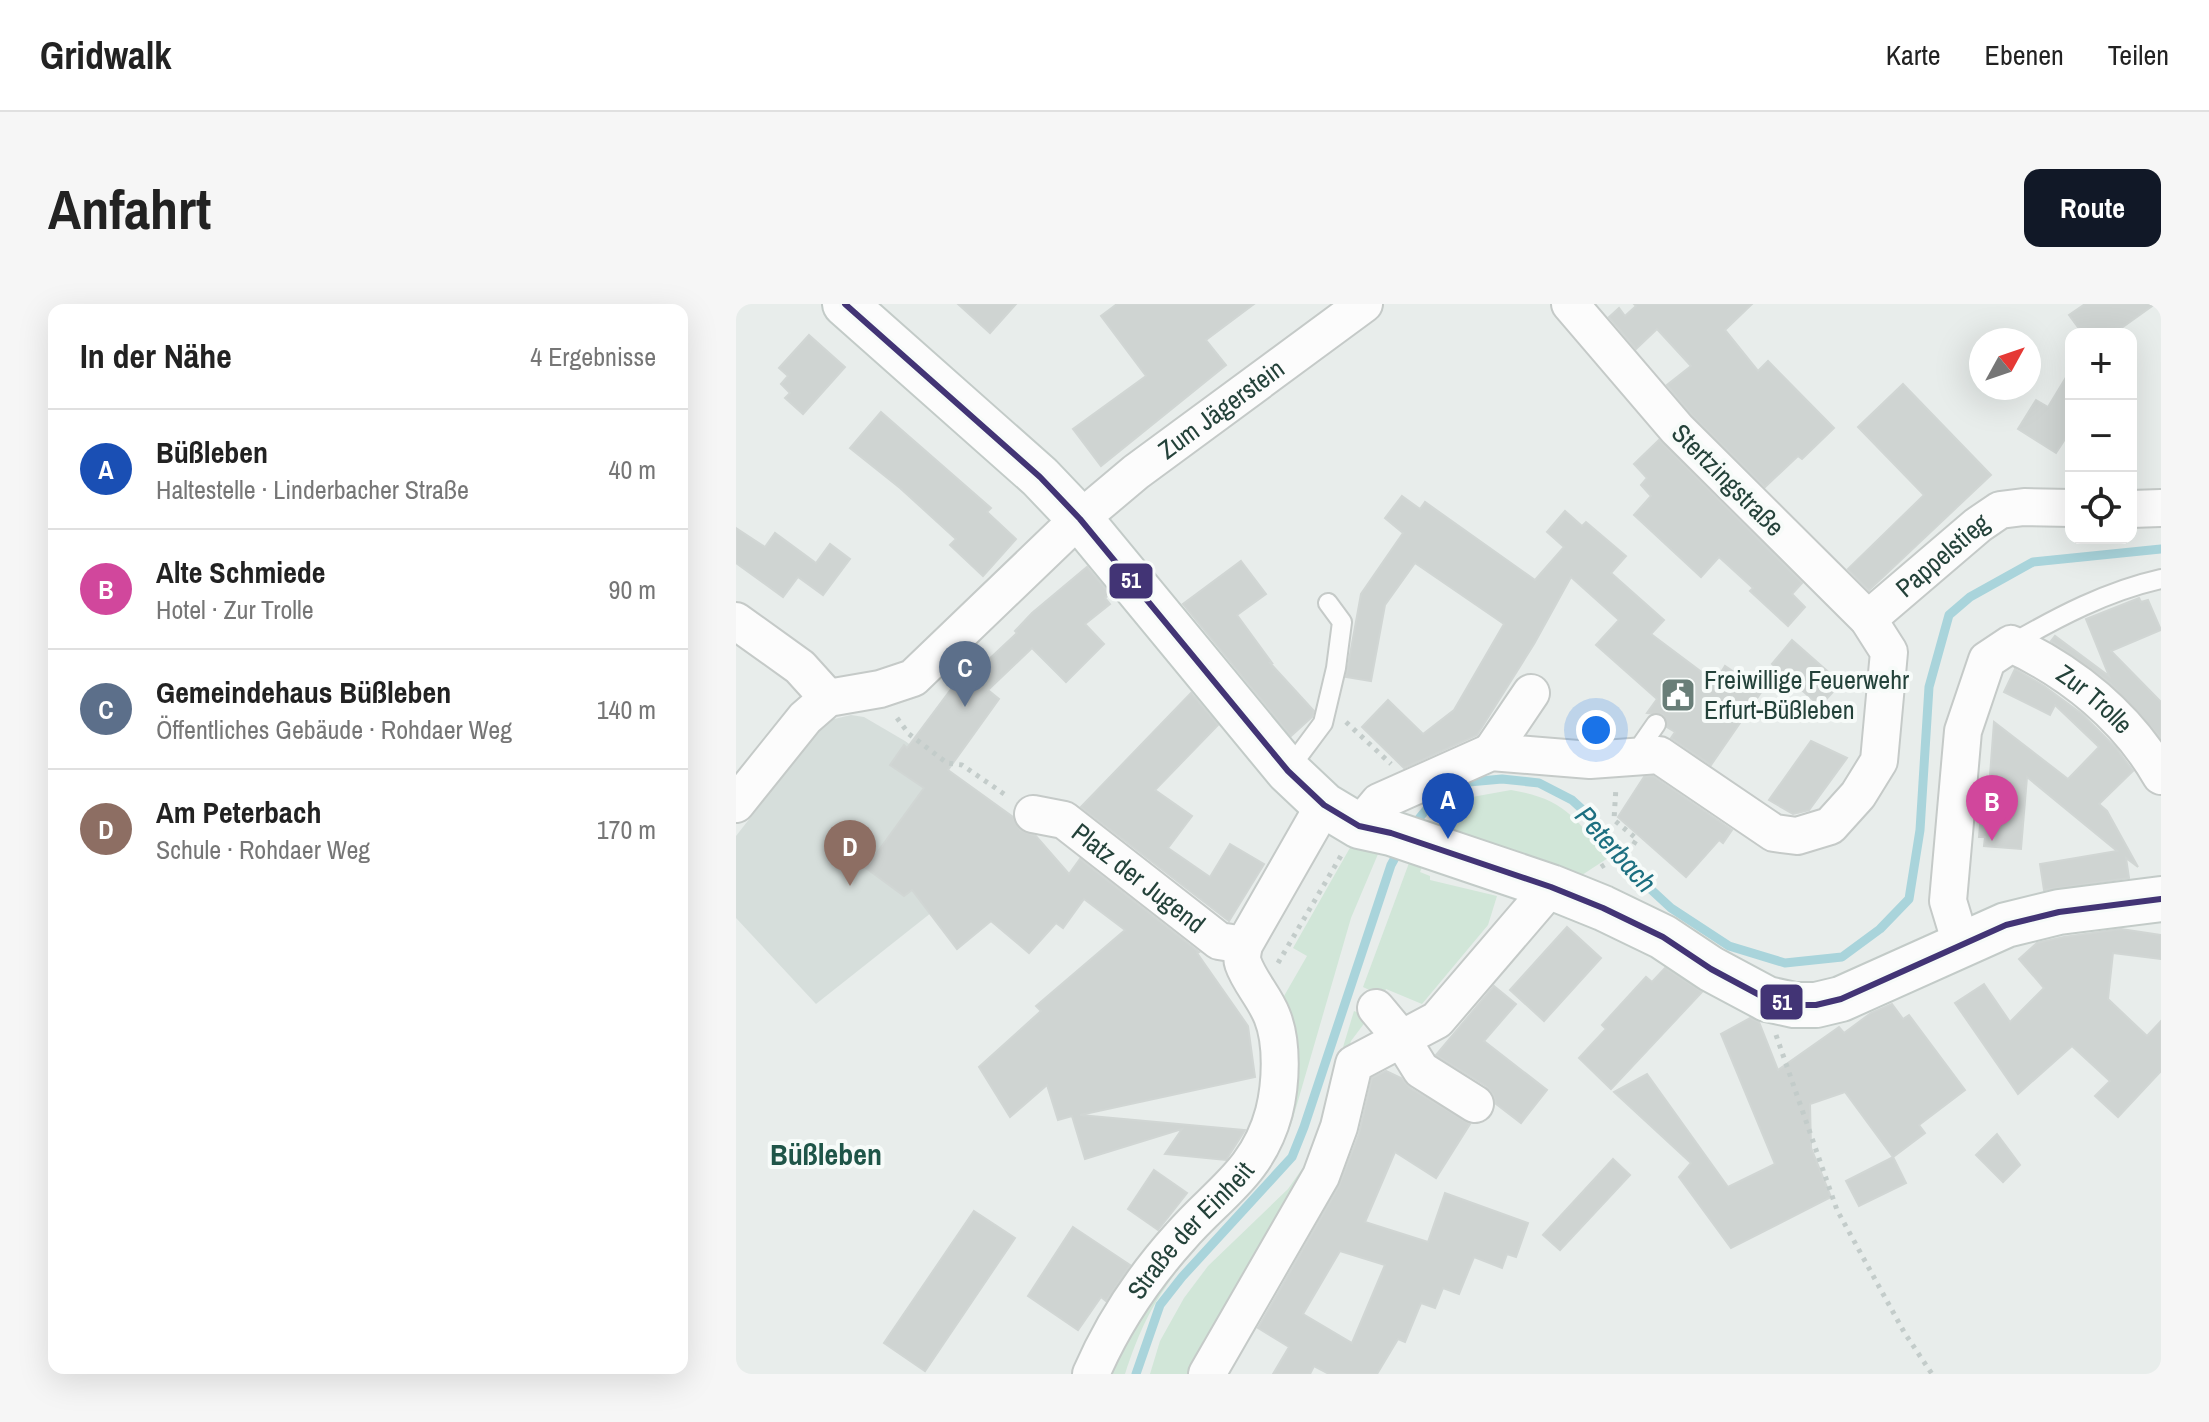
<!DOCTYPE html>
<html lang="de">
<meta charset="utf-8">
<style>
body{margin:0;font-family:"Archivo Narrow",sans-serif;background:#f6f6f6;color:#222}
.controls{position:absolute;right:24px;top:24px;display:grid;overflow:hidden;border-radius:16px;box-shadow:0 8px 32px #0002}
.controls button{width:72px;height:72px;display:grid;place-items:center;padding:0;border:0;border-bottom:2px solid #e0e0e0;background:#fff;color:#222;font:40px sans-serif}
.compass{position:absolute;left:1233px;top:24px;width:72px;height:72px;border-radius:50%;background:#fff;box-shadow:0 8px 32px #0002;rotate:50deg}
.you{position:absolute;left:860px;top:426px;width:28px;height:28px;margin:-20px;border:6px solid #fff;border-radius:50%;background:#1a73e8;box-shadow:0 0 0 12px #1a73e833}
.badge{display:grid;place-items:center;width:52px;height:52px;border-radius:50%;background:#111827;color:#fff;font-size:26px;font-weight:700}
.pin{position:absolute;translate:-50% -66px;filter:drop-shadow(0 2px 4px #0008)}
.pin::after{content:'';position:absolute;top:42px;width:28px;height:24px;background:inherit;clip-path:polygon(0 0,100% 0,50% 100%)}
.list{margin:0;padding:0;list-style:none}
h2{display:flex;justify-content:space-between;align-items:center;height:104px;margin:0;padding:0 32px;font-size:34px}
h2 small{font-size:26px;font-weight:400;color:#767676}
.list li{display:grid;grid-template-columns:52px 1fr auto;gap:24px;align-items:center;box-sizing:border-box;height:120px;padding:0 32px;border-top:2px solid #e0e0e0}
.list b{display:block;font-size:30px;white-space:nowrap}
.list p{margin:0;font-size:26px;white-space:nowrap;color:#767676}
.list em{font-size:26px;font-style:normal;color:#767676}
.icon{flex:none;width:44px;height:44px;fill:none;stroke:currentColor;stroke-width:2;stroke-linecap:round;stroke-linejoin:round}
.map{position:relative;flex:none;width:1425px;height:1070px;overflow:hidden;border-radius:16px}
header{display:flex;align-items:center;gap:48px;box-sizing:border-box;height:112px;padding:0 40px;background:#fff;border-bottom:2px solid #e0e0e0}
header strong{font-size:38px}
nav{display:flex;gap:44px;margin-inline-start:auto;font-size:28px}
.intro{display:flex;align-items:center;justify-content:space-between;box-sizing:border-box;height:192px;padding:0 48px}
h1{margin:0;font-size:56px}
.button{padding:20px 36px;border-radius:16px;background:#111827;color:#fff;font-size:28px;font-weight:700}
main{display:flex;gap:48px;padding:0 48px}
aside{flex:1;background:#fff;border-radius:16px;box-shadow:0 8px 32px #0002}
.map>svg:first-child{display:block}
.built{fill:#d6dedb}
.green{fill:#d1e6d8}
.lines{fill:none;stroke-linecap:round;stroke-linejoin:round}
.stream{stroke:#a9d4db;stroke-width:9}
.building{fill:#cfd4d2;stroke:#d1d6d4;stroke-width:2;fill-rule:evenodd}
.lane-casing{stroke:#c5cac8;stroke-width:22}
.street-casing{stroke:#c5cac8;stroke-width:40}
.secondary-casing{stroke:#c3cbc8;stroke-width:48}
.path{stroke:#c3ccca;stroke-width:5;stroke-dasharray:4 6;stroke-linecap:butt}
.lane{stroke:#fcfcfc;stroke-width:18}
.street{stroke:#fcfcfc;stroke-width:36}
.secondary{stroke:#fcfcfc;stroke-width:44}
.bus-1-casing{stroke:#f7fbf9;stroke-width:12}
.bus-1{stroke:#423475;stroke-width:6}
.labels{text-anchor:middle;stroke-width:8;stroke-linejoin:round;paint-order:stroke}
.street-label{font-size:26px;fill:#24423a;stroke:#f7fbf9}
.poi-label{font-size:26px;fill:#24423a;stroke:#f7fbf9;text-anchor:start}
.water-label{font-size:28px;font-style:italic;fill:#1c6f80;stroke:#f7fbf9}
.quarter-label{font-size:30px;font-weight:bold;fill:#1f5548;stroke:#f7fbf9}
.line-badge{stroke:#f7fbf9;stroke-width:3}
.badge-label{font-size:22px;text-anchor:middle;font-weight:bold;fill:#fff}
</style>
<header>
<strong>Gridwalk</strong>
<nav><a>Karte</a><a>Ebenen</a><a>Teilen</a></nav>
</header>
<div class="intro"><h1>Anfahrt</h1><a class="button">Route</a></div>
<main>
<aside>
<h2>In der Nähe<small>4 Ergebnisse</small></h2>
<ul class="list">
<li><span class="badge" style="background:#1a4fb4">A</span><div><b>Büßleben</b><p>Haltestelle · Linderbacher Straße</p></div><em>40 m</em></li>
<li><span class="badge" style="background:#d1479c">B</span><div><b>Alte Schmiede</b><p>Hotel · Zur Trolle</p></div><em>90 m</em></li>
<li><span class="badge" style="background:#5c6f8a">C</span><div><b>Gemeindehaus Büßleben</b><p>Öffentliches Gebäude · Rohdaer Weg</p></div><em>140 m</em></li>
<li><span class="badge" style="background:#8d6e63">D</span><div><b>Am Peterbach</b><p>Schule · Rohdaer Weg</p></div><em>170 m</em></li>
</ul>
</aside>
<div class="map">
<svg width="1425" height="1070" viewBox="0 0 1425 1070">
<rect width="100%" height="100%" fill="#e8edeb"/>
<path class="built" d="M 115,411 L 128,413 L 169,437 L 297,528 L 80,700 L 0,614 L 0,532 L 90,417 Z"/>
<g class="green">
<path d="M 775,486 C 829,495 839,514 872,554 L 846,571 L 697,524 L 736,493 Z"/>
<path d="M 615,542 L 642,550 L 615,614 L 555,821 C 529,884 487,911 446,961 C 417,997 403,1027 389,1070 L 366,1070 L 389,1024 L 521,870 L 544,699 L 571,652 L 557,644 Z"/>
<path d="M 673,559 L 686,563 L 684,568 L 694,572 L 694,576 L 761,592 L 752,621 L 686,700 L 650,685 L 646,692 L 627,683 Z"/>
<path d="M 618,707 L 633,713 L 615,737 L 578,857 L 459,1070 L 414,1070 L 424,1037 L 448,994 L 472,962 L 552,885 L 573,855 Z"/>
</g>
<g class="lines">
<g class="stream">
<path d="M 676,523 L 699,495 L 733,478 L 766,475 L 803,479 L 836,496 L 860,518 L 909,580 L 935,604 L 993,642 L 1049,659 L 1106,653 L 1144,625 L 1173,595 L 1184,526 L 1193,383 L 1213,311 L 1234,293 L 1297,258 L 1425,245"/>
<path d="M 400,1070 L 424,1001 L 446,973 L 556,853 L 568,823 L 655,561 L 665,543"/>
</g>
</g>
<g class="building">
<path d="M 222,0 L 280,0 L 254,29 Z"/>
<path d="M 381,0 L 518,0 L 470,36 L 490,61 L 365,162 L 337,125 L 410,72 L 365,12 Z"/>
<path d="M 898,0 L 1016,0 L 989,26 L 1022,67 L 1032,57 L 1098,124 L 1066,155 L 1062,152 L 1029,183 L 956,111 L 931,81 L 955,62 L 921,25 L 900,45 L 873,13 L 883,4 L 889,12 L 900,2 Z"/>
<path d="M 1349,0 L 1419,0 L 1377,30 L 1347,30 L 1333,11 Z"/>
<path d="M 73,31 L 109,63 L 67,110 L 49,94 L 54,89 L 45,80 L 52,72 L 43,64 Z"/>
<path d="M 1335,65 L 1335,126 L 1320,149 L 1282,125 L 1300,96 L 1312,103 Z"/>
<path d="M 1167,80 L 1255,171 L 1133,286 L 1112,265 L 1188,191 L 1122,123 Z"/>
<path d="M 145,108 L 255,204 L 251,208 L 280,235 L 247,272 L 214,241 L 220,235 L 164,184 L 114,144 Z"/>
<path d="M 923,136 L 1066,279 L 1056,290 L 1069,303 L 1052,322 L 1014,287 L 1017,284 L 983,253 L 965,273 L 898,211 L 915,192 L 905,181 L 911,174 L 898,160 Z"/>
<path d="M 666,192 L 684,205 L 689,198 L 799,276 L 828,243 L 811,228 L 829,207 L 846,222 L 850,218 L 890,252 L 875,269 L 928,316 L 915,330 L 979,378 L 989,362 L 1026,387 L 975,461 L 935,434 L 939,428 L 931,423 L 927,411 L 911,409 L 921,395 L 860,341 L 883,316 L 835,273 L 798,340 L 741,431 L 668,464 L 626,423 L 652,396 L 687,430 L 718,406 L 768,320 L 679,259 L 649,301 L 635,377 L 610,373 L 625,290 L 667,229 L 649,214 Z"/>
<path d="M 0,224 L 29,243 L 39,229 L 80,259 L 94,240 L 114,255 L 87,291 L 62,273 L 47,293 L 0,259 Z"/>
<path d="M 505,257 L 530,290 L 501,311 L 536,359 L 534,359 L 578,407 L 576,413 L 555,432 L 447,300 Z"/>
<path d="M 351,263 L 374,290 L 369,294 L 374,300 L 349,320 L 368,340 L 330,378 L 296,344 L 252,386 L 263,395 L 212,466 L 277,513 L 284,526 L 300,532 L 333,570 L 344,555 L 463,648 L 461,649 L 512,722 L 519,773 L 344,811 L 509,826 L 490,856 L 429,850 L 446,825 L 349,855 L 336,812 L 322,816 L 311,781 L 274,813 L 243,763 L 305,707 L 300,702 L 389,626 L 348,595 L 327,624 L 320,619 L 293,649 L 255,617 L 221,645 L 176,586 L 168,592 L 130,564 L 188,484 L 154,461 L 168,441 L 171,444 L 228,368 L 234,373 L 281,329 L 279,327 L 296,309 Z"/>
<path d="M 1403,294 L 1405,298 L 1412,296 L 1425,326 L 1375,347 L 1425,398 L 1425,434 L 1374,379 L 1315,337 L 1319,332 L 1373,372 L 1350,315 Z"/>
<path d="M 1056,336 L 1105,379 L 1084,402 L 1036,360 Z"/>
<path d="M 1279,365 L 1308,382 L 1346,410 L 1380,444 L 1397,467 L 1363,500 L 1371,507 L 1402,563 L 1390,554 L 1393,574 L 1308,586 L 1304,560 L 1381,547 L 1291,473 L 1285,545 L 1248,542 L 1249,533 L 1243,533 L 1245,510 L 1251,511 L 1258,418 L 1332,475 L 1363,443 L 1319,401 L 1314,411 L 1268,388 Z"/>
<path d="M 455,389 L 482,421 L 419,486 L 456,512 L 432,544 L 474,573 L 494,540 L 528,560 L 493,617 L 345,503 Z"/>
<path d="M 1075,437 L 1111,454 L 1073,506 L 1057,510 L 1033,496 Z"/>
<path d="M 917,472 L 996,526 L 987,539 L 983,536 L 950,573 L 882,513 L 908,473 Z"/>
<path d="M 831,623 L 865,654 L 808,717 L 774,686 Z"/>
<path d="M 1385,625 L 1425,631 L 1425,655 L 1377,649 L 1372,695 L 1411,732 L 1425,717 L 1425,767 L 1382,813 L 1359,792 L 1374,777 L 1336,742 L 1282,790 L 1219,699 L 1248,680 L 1274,718 L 1308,684 L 1283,655 L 1301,639 L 1328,633 Z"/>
<path d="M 929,664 L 966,688 L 875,785 L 843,754 L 870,725 L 866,721 L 910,673 L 916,678 Z"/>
<path d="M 758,682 L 780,700 L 748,737 L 811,786 L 785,819 L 760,800 L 757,790 L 750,782 L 700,751 Z"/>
<path d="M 1156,700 L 1167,715 L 1173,711 L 1229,786 L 1183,821 L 1189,829 L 1157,853 L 1109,788 L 1074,800 L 1075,844 L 1095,893 L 995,944 L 943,873 L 955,859 L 878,788 L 911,770 L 992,883 L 1039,860 L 985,730 L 1014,714 L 1023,718 L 1042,766 L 1103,723 L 1108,729 L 1135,709 Z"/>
<path d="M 650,767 L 665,774 L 674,784 L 734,820 L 700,874 L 659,848 L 629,918 L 692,938 L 709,889 L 792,919 L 780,953 L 771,950 L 766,964 L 738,953 L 723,990 L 707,984 L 699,1004 L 685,999 L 669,1038 L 662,1035 L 641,1070 L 593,1070 L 578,1062 L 574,1070 L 537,1070 L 553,1043 L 522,1024 L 603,882 L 623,830 L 636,774 ZM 604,947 L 649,961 L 616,1039 L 567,1010 Z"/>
<path d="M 1261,830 L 1284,861 L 1267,878 L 1240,851 Z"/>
<path d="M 1157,853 L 1170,879 L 1123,902 L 1110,877 Z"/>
<path d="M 877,855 L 894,871 L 824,946 L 807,931 Z"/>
<path d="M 418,866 L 451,889 L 422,926 L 392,905 Z"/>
<path d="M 238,907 L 279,934 L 189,1067 L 148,1039 Z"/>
<path d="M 337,923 L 394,961 L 370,997 L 365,993 L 342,1026 L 292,992 Z"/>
</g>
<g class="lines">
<defs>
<g id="lane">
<path d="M 1275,340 C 1322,313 1371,287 1425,275"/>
<path d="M 897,453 L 920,420"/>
<path d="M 552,466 L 587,419 L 600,364 L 606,318 L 592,299"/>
</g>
<g id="street">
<path d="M 1395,205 L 1425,204"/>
<path id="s1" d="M 1132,315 L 1242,221 L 1264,206 L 1288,203 L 1335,204"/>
<path d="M 0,317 L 64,363 L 92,394"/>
<path d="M 755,448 L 795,389"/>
<path id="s2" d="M 0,500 L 69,414 L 92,394 L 144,385 L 177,374 L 331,226 L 400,168 L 628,0"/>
<path id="s3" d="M 297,510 L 328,516 L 483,637 L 508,641"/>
<path d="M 623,522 L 643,498 L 755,448 L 854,456 L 923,451 L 1038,529 L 1061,532 L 1094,522 L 1122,491 L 1143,457 L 1153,348 L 1132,315 L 941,125 L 834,0"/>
<path id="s4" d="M 1225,640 L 1212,597 L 1227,427 L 1251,356 L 1275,340 C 1336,368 1391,413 1425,472"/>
<path d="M 640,704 L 665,734 L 685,766 L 739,800"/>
<path id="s5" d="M 355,1070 C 377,1019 407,974 444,933 C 481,890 522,869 538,808 C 545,780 547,739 536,712 C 529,694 513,677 507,659 C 505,654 507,646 508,641 L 588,501"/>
<path d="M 471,1070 L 585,872 L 603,823 L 618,760 L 701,716 L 815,583"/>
</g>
<path id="secondary" d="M 109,0 L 304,173 L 344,215 L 552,467 L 588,501 L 623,522 L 655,529 L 815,583 L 867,604 L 927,633 L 975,665 L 1031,695 L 1058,701 L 1080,701 L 1105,695 L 1270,621 L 1323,608 L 1425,595"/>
</defs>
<use href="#lane" class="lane-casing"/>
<use href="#street" class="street-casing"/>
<use href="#secondary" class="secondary-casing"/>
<g class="path">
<path d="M 161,414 L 173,430 L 211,459 L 226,461 L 271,492"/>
<path d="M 610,418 L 655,460"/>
<path d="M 865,563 L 895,544 L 901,535 L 878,516 L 880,483"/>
<path d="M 542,659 L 606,550"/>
<path d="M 1040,731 L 1101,906 L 1168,1028 L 1196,1070"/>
</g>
<use href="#lane" class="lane"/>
<use href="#street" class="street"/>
<use href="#secondary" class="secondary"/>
<defs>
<path id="bus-1" d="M 109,0 L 304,173 L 344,215 L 552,467 L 588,501 L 623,522 L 655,529 L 815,583 L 867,604 L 927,633 L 975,665 L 1031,695 L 1058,701 L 1080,701 L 1105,695 L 1270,621 L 1323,608 L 1425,595"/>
</defs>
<use href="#bus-1" class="bus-1-casing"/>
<use href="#bus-1" class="bus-1"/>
</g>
<defs>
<symbol id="civic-square" viewBox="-11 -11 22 22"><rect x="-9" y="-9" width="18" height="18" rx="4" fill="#697e78" stroke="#f7fbf9"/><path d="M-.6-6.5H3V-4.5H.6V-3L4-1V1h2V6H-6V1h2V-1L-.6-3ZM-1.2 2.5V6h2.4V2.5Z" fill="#fff"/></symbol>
</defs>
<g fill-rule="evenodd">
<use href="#civic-square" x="922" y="371" width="40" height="40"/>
</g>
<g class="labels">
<g class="street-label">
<text dy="9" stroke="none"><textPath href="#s2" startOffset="638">Zum Jägerstein</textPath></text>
<text transform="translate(992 176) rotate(45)" y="9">Stertzingstraße</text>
<text dy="9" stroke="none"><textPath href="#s1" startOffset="98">Pappelstieg</textPath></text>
<text dy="9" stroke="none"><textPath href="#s4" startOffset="420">Zur Trolle</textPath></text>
<text dy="9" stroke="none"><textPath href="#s3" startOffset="126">Platz der Jugend</textPath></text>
<text dy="9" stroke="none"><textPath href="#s5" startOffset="176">Straße der Einheit</textPath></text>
</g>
<g class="poi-label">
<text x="968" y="385">Freiwillige Feuerwehr<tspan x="968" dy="30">Erfurt-Büßleben</tspan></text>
</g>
<g class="water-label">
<text transform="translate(880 545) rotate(48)" y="10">Peterbach</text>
</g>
<g class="quarter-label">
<text x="90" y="861">Büßleben</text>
</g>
</g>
<g class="line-badge">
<rect x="372" y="258" width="46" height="38" rx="8" fill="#423475"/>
<rect x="1023" y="679" width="45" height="38" rx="8" fill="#423475"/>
</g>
<g class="badge-label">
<text x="395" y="284">51</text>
<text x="1046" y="706">51</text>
</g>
</svg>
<div class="controls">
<button>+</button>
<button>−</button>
<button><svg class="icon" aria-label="locate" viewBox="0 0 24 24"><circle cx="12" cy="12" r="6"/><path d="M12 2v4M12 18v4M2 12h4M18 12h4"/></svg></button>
</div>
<svg class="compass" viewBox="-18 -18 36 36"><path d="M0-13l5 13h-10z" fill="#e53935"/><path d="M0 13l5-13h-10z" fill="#767676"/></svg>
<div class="you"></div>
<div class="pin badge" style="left:712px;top:535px;background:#1a4fb4">A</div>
<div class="pin badge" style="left:1256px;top:537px;background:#d1479c">B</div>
<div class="pin badge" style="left:229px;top:403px;background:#5c6f8a">C</div>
<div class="pin badge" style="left:114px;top:582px;background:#8d6e63">D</div>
</div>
</main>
